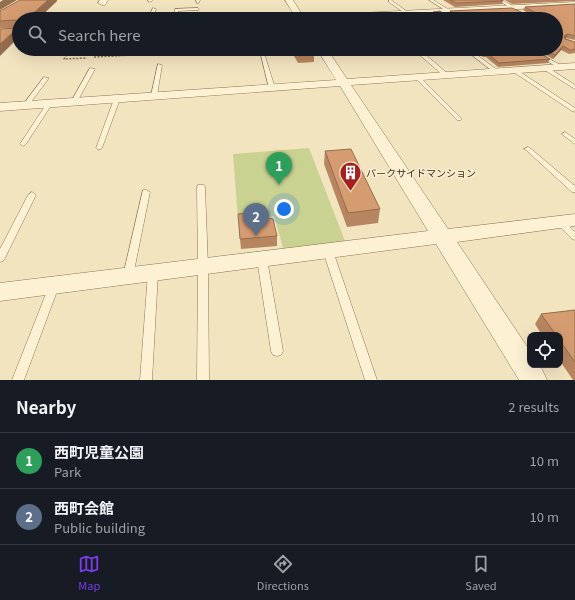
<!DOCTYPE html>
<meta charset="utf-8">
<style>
body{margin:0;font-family:Georgia,"Noto Sans JP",serif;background:#242831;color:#f1f3f6}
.controls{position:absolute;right:12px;bottom:12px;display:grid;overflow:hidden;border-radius:8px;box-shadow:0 4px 16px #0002}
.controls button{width:36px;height:36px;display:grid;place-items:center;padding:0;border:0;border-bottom:1px solid #363941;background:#171b24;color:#f1f3f6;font:20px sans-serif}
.you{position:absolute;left:284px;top:209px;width:14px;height:14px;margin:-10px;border:3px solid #fff;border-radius:50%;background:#1a73e8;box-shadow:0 0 0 6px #1a73e833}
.badge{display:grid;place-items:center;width:26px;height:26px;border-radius:50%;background:#7c3aed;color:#fff;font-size:13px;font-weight:700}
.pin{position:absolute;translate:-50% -33px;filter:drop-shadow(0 1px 2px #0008)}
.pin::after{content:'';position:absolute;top:21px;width:14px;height:12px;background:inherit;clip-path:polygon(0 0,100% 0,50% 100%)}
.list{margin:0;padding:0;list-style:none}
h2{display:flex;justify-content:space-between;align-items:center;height:52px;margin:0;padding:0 16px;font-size:17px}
h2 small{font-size:13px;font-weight:400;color:#9ea1a6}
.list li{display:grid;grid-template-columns:26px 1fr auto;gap:12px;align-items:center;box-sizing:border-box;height:56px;padding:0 16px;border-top:1px solid #363941}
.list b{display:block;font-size:15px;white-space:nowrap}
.list p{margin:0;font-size:13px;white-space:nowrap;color:#9ea1a6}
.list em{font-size:13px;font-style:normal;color:#9ea1a6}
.icon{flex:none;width:22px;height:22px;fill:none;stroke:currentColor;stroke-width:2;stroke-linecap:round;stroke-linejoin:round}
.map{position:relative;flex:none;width:575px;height:380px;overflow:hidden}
.search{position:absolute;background:#171b24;box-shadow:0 4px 16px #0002;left:12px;right:12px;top:12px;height:44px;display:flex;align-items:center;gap:10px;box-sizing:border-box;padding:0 14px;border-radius:22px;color:#9ea1a6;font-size:15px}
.sheet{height:164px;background:#171b24}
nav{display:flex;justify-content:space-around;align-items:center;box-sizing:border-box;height:56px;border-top:1px solid #363941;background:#171b24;font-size:11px;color:#9ea1a6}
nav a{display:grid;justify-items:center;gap:2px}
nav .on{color:#7c3aed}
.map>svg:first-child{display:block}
.green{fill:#cad292}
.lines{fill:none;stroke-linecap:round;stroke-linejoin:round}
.service-casing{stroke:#8e7455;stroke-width:1}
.minor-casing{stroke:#8e7455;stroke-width:1}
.path-far1{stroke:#8e7455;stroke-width:1;stroke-dasharray:1.5 1;stroke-linecap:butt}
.path{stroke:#8e7455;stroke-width:1.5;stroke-dasharray:2 1.5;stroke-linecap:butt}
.service{fill:#fdf1d4;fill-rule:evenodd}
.minor{fill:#fdf1d4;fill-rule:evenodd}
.wall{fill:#b78661}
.shaded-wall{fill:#956d4f}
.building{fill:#d59c71;stroke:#956d4f}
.labels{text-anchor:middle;stroke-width:3;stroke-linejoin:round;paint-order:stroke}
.poi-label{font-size:10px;fill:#3c2c1c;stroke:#f9eed0;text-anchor:start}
</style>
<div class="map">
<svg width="575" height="380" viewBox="0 0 575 380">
<rect width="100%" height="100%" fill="#f3e4c0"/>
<path class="green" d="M 309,148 L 345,241 L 283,248 L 274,216 L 238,220 L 233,154 Z"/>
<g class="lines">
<defs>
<g id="service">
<path d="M 148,0 L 152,0 L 152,1 L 149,2 Z"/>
<path d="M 196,0 L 200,0 L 199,3 L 197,3 Z"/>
<path d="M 389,0 L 391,0 L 409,13 L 406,14 L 389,2 Z"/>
<path d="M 429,0 L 433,0 L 451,11 L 448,12 Z"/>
<path d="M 497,0 L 502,0 L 517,8 L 514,9 Z"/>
<path d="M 153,8 L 156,9 L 152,19 L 148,19 Z"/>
<path d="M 198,8 L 199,10 L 178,11 L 178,19 L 174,19 L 175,9 Z"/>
<path d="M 415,49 L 419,49 L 448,74 L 448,76 L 444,76 L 415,51 Z"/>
<path d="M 464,49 L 469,49 L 500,72 L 495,73 Z"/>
<path d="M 527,49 L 532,49 L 564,67 L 559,68 Z"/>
<path d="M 261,55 L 265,56 L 275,88 L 274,89 L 269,88 Z"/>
<path d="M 158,64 L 162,65 L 157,96 L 154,98 L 151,96 Z"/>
<path d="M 543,67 L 547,67 L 575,85 L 575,89 L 543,69 Z"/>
<path d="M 90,68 L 95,69 L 77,102 L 72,103 L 71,102 Z"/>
<path d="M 514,68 L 575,108 L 575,112 L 572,111 L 512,71 L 511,70 Z"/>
<path d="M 415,76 L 419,76 L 461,118 L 461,120 L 457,120 L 415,78 Z"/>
<path d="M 44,77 L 49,78 L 28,106 L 24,106 L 23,105 Z"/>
<path d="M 117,97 L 120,99 L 102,148 L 101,149 L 97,149 L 96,148 L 114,99 Z"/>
<path d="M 49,102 L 52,104 L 26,144 L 23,146 L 21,145 L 20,144 L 47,103 Z"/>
<path d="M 565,132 L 575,139 L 575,144 L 563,135 L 562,134 Z"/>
<path d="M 528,147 L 530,148 L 575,186 L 575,192 L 572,192 L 526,150 L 524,149 Z"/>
<path d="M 198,185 L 204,185 L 205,187 L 208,267 L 209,380 L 197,380 L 198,267 L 197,187 Z"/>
<path d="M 143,190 L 146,190 L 150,192 L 133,276 L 132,279 L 128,280 L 124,279 L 123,276 Z"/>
<path d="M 32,192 L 36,195 L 5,258 L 3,261 L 0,262 L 0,249 L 28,195 Z"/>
<path d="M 560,219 L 563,220 L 575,232 L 575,240 L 572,239 L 557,224 L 556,222 L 557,220 Z"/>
<path d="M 328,248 L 331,249 L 333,251 L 377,380 L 365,380 L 323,251 L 325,249 Z"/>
<path d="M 262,255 L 265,256 L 267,259 L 283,351 L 281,355 L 277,356 L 273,355 L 271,351 L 257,259 L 259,256 Z"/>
<path d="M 153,269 L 157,270 L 158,273 L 152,380 L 140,380 L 148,273 L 149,270 Z"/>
<path d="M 54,282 L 58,283 L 59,286 L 24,380 L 12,380 L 49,286 L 50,283 Z"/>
</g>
<g id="minor">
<path d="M 100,0 L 108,0 L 105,5 L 102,5 L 98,3 Z"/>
<path d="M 285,0 L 293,0 L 303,16 L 575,2 L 575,6 L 333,19 L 283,19 L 287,17 L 295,16 Z"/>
<path d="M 317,49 L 327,49 L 347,79 L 575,63 L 575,69 L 351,85 L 448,229 L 575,214 L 575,226 L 457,242 L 530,351 L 530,365 L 540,365 L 547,380 L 519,380 L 436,244 L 0,301 L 0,283 L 428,231 L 340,86 L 0,111 L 0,103 L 336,80 Z"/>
</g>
</defs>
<use href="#service" class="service-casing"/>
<use href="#minor" class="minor-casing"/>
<g class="path-far1">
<path d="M 40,15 L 95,13"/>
<path d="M 93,19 L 97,13"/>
</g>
<g class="path">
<path d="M 71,49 L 64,59 L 87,58"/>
<path d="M 162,54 L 239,49"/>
<path d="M 94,57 L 155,54"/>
</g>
<use href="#service" class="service"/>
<use href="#minor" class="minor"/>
</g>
<g class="wall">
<path d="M 443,0 L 501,0 L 503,1 L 502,4 L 455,7 Z"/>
<path d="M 505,0 L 575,0 L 575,1 L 512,4 Z"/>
<path d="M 57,1 L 38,19 L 19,19 L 19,37 L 17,28 L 0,28 L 0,11 Z"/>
<path d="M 575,4 L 575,40 L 566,38 L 565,38 L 575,42 L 575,53 L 569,54 L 561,50 L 553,59 L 535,49 L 556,49 L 556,19 L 418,19 L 419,16 L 434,16 L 433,15 L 433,12 L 449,17 L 454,17 L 449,14 L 450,11 L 535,17 L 523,10 L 525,7 Z"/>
<path d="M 171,49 L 187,49 L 187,50 L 171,51 Z"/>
<path d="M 290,49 L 311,49 L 314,55 L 314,62 L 298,63 Z"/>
<path d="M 471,49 L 532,49 L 550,59 L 548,63 L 498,67 L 486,57 L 483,57 Z"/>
<path d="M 325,151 L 380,209 L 378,223 L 347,227 L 324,164 Z"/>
<path d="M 269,218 L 277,236 L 277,246 L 241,249 L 240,239 Z"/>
<path d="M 575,310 L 575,380 L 573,380 L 560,361 L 560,335 L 542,335 L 535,324 L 541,314 Z"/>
</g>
<g class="shaded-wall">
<path d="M 3,0 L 17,0 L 0,10 L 0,2 Z"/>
<path d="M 48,0 L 57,0 L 57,1 L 38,19 L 27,19 Z"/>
<path d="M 19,27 L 19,37 L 0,56 L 0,44 Z"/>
<path d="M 568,34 L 566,38 L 562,40 L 564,36 Z"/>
<path d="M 563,46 L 561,50 L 553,59 L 555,55 Z"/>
</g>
<g class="building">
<path d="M 20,0 L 48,0 L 27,19 L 19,19 L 19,27 L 0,44 L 0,29 L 17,28 L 18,21 L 16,20 L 0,21 L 0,11 Z"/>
<path d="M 450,0 L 501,0 L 503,1 L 456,3 Z"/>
<path d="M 575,4 L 575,36 L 568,34 L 564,36 L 565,39 L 575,42 L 575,49 L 570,50 L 563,46 L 555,55 L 544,49 L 556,49 L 556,19 L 422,19 L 419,16 L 439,15 L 433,12 L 440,11 L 449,17 L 455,17 L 456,14 L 450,11 L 512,8 L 532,17 L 537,17 L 538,14 L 525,7 Z"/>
<path d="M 294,49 L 311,49 L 314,55 L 298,56 Z"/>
<path d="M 478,49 L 532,49 L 550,59 L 499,63 L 487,53 L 484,53 Z"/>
<path d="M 351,149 L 380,209 L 348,213 L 325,151 Z"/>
<path d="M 267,211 L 269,218 L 273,219 L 277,236 L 240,239 L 238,214 Z"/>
<path d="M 575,310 L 575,362 L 560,341 L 560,335 L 556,335 L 541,314 Z"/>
</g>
<defs>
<symbol id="building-pin" viewBox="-11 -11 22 30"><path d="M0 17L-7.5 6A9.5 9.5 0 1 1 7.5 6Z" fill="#a41f1e" stroke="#f9eed0"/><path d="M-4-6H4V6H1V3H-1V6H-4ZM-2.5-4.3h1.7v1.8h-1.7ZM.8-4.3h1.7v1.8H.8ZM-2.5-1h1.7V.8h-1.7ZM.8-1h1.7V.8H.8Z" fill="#fff"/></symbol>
</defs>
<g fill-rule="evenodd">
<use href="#building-pin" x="338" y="160" width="25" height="34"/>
</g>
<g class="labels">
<g class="poi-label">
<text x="366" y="177">パークサイドマンション</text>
</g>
</g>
</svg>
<div class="controls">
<button><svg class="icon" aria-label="locate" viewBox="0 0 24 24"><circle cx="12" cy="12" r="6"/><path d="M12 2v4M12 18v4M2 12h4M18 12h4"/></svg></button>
</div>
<div class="you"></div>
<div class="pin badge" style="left:279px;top:185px;background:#2e9e5b">1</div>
<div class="pin badge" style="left:256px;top:236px;background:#5c6f8a">2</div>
<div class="search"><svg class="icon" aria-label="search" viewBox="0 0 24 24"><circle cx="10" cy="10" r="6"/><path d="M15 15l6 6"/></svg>Search here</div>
</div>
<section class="sheet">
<h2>Nearby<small>2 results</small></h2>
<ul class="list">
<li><span class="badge" style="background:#2e9e5b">1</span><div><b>西町児童公園</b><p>Park</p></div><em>10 m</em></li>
<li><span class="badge" style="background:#5c6f8a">2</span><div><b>西町会館</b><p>Public building</p></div><em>10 m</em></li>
</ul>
</section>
<nav>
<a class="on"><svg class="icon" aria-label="map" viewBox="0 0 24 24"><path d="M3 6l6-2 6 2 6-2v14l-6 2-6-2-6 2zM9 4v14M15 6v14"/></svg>Map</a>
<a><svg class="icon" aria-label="directions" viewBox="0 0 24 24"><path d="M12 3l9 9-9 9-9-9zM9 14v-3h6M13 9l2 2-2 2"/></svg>Directions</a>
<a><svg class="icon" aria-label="saved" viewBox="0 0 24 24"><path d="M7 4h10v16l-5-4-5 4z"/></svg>Saved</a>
</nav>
